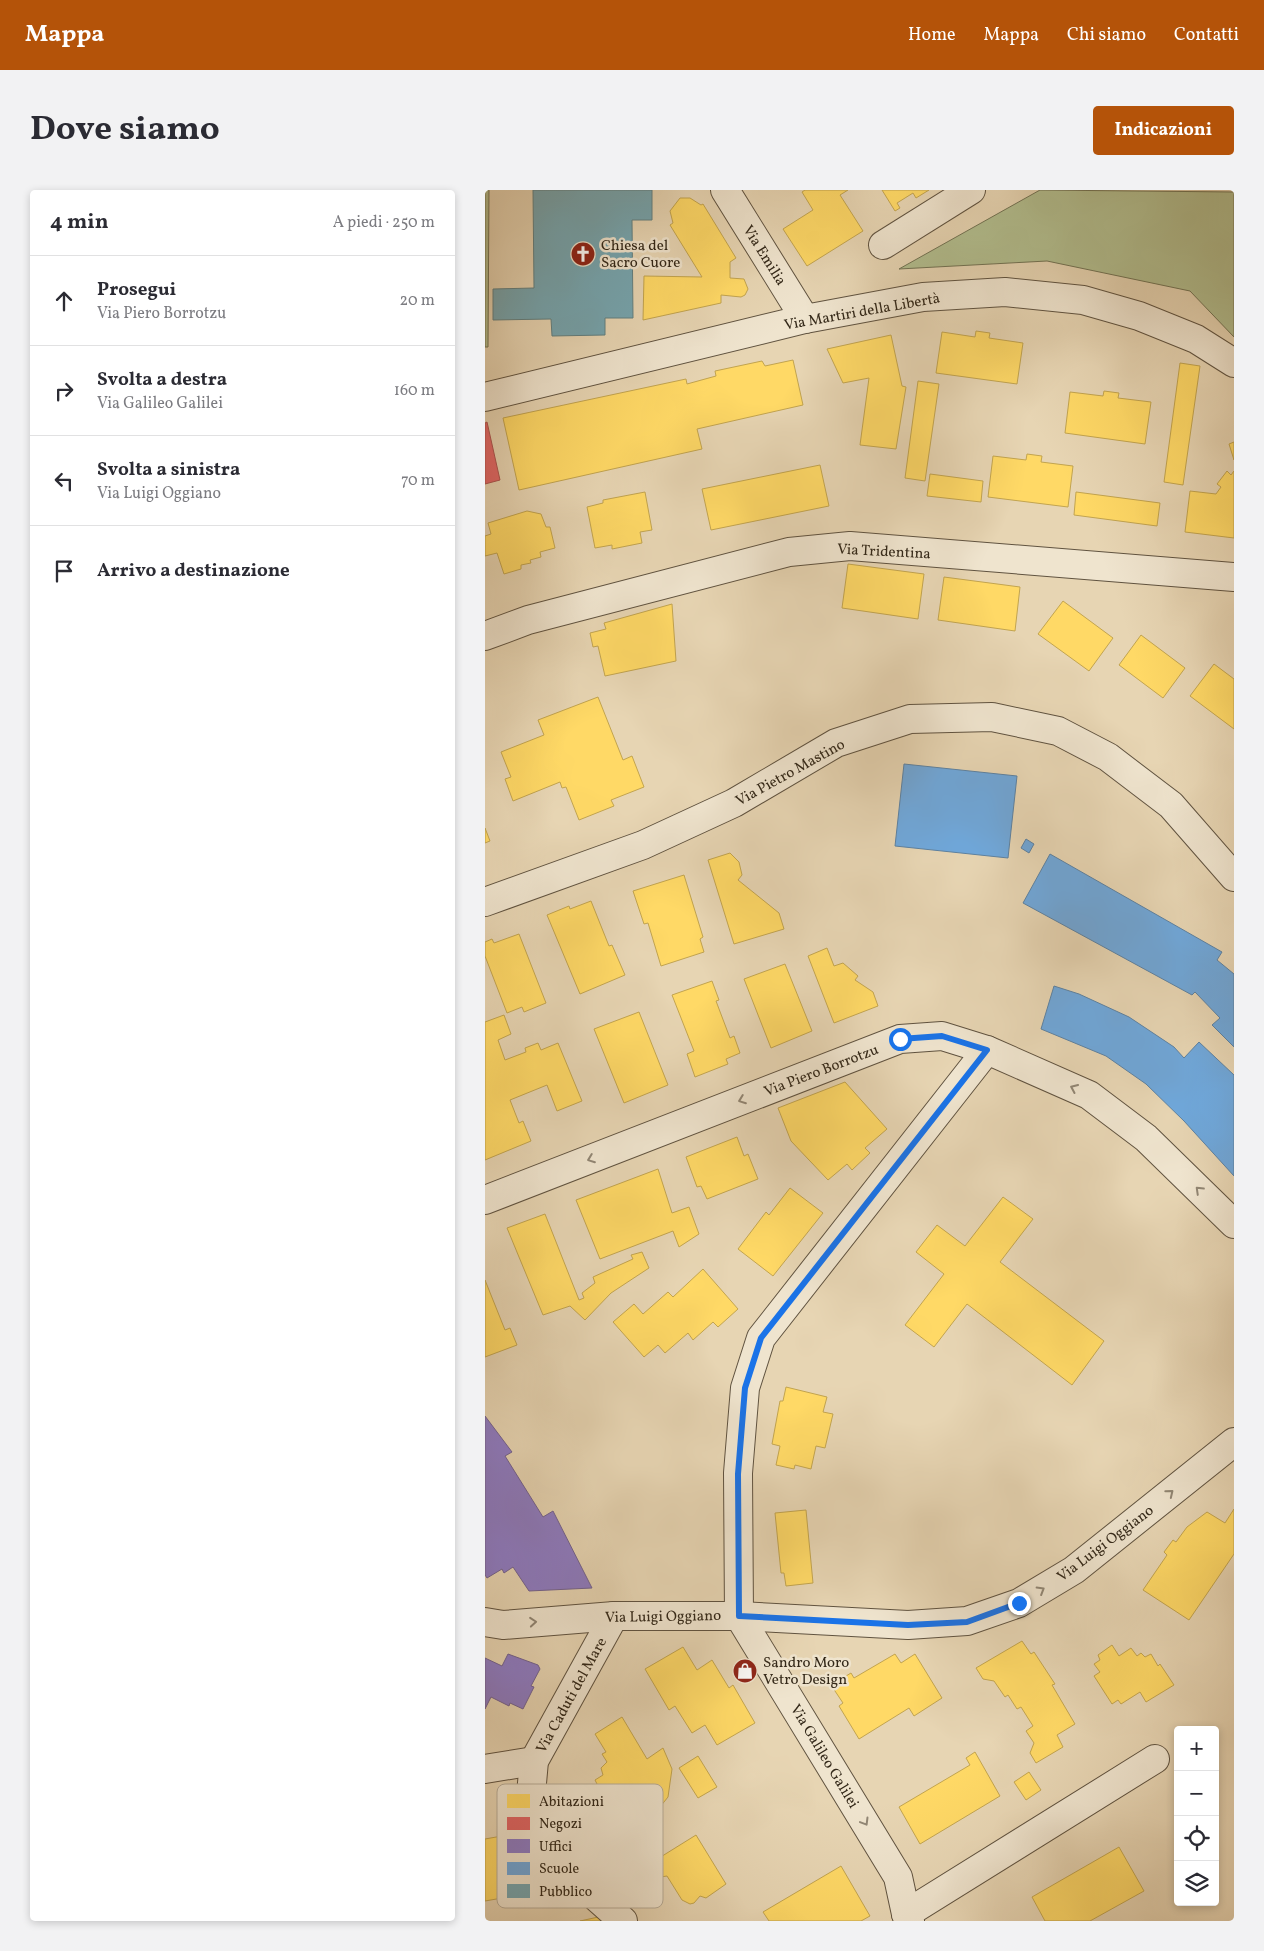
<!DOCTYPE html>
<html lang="it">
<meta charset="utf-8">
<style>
body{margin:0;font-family:Vollkorn,serif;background:#f2f2f3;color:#2b2b33}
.controls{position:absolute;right:15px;bottom:15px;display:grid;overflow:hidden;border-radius:5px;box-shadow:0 2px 8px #0003}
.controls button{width:45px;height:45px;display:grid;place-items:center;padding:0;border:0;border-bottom:1px solid #e1e1e2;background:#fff;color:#2b2b33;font:25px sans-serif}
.stop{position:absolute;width:15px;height:15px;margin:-11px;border:4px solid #1a73e8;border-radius:50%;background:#fff}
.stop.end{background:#1a73e8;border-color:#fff;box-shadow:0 1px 5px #0008}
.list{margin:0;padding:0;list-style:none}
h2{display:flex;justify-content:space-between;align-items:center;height:65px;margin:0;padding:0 20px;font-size:21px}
h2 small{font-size:16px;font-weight:400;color:#7c7c81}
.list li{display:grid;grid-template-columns:32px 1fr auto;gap:15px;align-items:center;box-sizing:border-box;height:90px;padding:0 20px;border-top:1px solid #e1e1e2}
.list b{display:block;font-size:19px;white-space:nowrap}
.list p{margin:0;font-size:16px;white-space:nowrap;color:#7c7c81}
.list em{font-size:16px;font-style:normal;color:#7c7c81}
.icon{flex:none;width:28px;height:28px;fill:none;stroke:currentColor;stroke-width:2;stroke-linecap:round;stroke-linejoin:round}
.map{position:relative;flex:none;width:749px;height:1731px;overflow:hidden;border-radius:5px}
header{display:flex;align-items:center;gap:30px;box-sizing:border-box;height:70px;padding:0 25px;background:#b45309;color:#fff}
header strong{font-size:24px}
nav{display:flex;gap:28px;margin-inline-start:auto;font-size:18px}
.intro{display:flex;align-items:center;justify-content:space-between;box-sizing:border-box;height:120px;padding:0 30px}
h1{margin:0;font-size:35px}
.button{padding:12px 22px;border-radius:5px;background:#b45309;color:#fff;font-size:18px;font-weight:700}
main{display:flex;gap:30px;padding:0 30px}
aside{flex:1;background:#fff;border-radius:5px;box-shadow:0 2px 8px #0003}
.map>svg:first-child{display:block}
.green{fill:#b2be8f;stroke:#727354}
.homes{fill:#ffd966;stroke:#c2a44f}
.shops{fill:#e06666;stroke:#ac534f}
.offices{fill:#8e7cc3;stroke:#736390}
.schools{fill:#6fa8dc;stroke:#5d82a2}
.public{fill:#76a5af;stroke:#628082}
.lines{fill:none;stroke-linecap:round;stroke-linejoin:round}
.minor-casing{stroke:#605340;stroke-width:30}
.minor{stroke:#efe4ce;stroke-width:28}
.oneway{stroke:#918674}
.route{stroke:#1a73e8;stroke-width:6}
.labels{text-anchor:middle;stroke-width:5;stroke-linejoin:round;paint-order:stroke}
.poi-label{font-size:15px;fill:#332819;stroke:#efe4ce;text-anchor:start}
.street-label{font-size:15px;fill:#332819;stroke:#efe4ce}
.key{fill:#efe4ce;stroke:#b7ac98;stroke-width:1}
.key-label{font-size:14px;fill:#332819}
</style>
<header>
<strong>Mappa</strong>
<nav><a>Home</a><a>Mappa</a><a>Chi siamo</a><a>Contatti</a></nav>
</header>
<div class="intro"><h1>Dove siamo</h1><a class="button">Indicazioni</a></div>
<main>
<aside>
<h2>4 min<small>A piedi · 250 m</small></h2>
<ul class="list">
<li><svg class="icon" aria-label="ahead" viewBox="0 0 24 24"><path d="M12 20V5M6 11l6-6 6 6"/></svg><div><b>Prosegui</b><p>Via Piero Borrotzu</p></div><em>20 m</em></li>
<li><svg class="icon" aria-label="right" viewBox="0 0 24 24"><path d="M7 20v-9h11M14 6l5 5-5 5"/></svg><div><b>Svolta a destra</b><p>Via Galileo Galilei</p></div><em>160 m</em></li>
<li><svg class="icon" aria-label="left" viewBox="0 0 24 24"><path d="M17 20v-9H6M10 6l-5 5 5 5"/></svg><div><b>Svolta a sinistra</b><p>Via Luigi Oggiano</p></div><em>70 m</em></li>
<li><svg class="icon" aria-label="arrive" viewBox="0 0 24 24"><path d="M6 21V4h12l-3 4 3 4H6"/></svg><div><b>Arrivo a destinazione</b></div></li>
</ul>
</aside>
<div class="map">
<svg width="749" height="1731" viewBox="0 0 749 1731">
<rect width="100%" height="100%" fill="#e7d5b3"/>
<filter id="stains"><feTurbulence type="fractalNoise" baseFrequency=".004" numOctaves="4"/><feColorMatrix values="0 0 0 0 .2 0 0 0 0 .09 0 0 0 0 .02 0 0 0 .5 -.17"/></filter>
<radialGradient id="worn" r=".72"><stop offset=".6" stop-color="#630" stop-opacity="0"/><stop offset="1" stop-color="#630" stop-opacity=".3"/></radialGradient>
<g class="green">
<path d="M 0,0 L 4,0 L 3,157 L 0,157 Z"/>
<path d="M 555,0 L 749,2 L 749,147 L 705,101 L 562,71 L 414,79 Z"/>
</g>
<g class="homes">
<path d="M 320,0 L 363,0 L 355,5 L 378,41 L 322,76 L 298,39 L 328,20 L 317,2 Z"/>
<path d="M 397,0 L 444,0 L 431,8 L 428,3 L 412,13 L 415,18 L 410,21 Z"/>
<path d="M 195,8 L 205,8 L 216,15 L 218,14 L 251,68 L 245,72 L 245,88 L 259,89 L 263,99 L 260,105 L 256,107 L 236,105 L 236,113 L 158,130 L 159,86 L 217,87 L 185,35 L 188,33 L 185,21 Z"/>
<path d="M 491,141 L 505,143 L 504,148 L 538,153 L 532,194 L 451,183 L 457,142 L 490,147 Z"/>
<path d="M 406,145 L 417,196 L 421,197 L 411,259 L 375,255 L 384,188 L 358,193 L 342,159 Z"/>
<path d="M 308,170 L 318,215 L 212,239 L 217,259 L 34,300 L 18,228 L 201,189 L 202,194 L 231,186 L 230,181 L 277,171 L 280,176 Z"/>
<path d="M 695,173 L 715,176 L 698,295 L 679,292 Z"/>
<path d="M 433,191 L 454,194 L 440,291 L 420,288 Z"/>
<path d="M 619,201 L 634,203 L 633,208 L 666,212 L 660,254 L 580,243 L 585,202 L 618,206 Z"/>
<path d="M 749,252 L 749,270 L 744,254 Z"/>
<path d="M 542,264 L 557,266 L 556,272 L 588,276 L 583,317 L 503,307 L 508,266 L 541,270 Z"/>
<path d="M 335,275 L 344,316 L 226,340 L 217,299 Z"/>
<path d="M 742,281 L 746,285 L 749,281 L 749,348 L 700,342 L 705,301 L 731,304 L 736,297 L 732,294 Z"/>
<path d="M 445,284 L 498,291 L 496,312 L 442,306 Z"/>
<path d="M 160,302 L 167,340 L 155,342 L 157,353 L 127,359 L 127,355 L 110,358 L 102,317 L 118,313 L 118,310 Z"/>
<path d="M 591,302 L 675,313 L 672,336 L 589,325 Z"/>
<path d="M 42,321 L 56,324 L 61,337 L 65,337 L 70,358 L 55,362 L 56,367 L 45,370 L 46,373 L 36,375 L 36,379 L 19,384 L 12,363 L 0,366 L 0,346 L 6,344 L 3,333 Z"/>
<path d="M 363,374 L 439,384 L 433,429 L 357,418 Z"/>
<path d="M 459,387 L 535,397 L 530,441 L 453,430 Z"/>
<path d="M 578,411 L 628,448 L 604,481 L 553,444 Z"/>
<path d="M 187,414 L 191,471 L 120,486 L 113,456 L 108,457 L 105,443 L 121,439 L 119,433 Z"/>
<path d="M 656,445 L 700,478 L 678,508 L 634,475 Z"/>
<path d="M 729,474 L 749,489 L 749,539 L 705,506 Z"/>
<path d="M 113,507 L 138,570 L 147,566 L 159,597 L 126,610 L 129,616 L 94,630 L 81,597 L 77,598 L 75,592 L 28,611 L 20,589 L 26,587 L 16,562 L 59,545 L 53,530 Z"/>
<path d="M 0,638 L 5,651 L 0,653 Z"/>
<path d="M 245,663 L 254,672 L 257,685 L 253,690 L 294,723 L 299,739 L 249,754 L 223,670 Z"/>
<path d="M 199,685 L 218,747 L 215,749 L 219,762 L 176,776 L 163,733 L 159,734 L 148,701 Z"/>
<path d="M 106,711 L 124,756 L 127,755 L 140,785 L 95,804 L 62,725 L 84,716 L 85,719 Z"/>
<path d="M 34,744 L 61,813 L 39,822 L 37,817 L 22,823 L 0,766 L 0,752 L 7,749 L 9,753 Z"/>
<path d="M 342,758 L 349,776 L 358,773 L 373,786 L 370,790 L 388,802 L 393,816 L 349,833 L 323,766 Z"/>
<path d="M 300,774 L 327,841 L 286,858 L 259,789 Z"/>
<path d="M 227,791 L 234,810 L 231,811 L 245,848 L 249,846 L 255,863 L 241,869 L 243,874 L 210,887 L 202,864 L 209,861 L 187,805 Z"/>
<path d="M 154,822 L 183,895 L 139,913 L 109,839 Z"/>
<path d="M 19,825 L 26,844 L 13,850 L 20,870 L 41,862 L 40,858 L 53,853 L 56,860 L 73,853 L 97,911 L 72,921 L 62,895 L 25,910 L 34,933 L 38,931 L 46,951 L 0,970 L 0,832 Z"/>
<path d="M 360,892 L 402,939 L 380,958 L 385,963 L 367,980 L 362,974 L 343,990 L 306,951 L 293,918 Z"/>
<path d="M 252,947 L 259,966 L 263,964 L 273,989 L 222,1009 L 216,996 L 212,997 L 201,967 Z"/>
<path d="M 173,979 L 187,1023 L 204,1017 L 214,1044 L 194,1057 L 188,1041 L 115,1069 L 91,1010 Z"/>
<path d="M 305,998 L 338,1023 L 288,1086 L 253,1059 L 281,1022 L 284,1025 Z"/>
<path d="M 518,1007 L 548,1029 L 515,1072 L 619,1151 L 587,1195 L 482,1114 L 449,1157 L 420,1135 L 459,1084 L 431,1062 L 452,1035 L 480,1056 Z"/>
<path d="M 60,1024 L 94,1110 L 99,1108 L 97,1103 L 110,1093 L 108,1087 L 148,1069 L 146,1065 L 157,1062 L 164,1078 L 126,1103 L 100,1130 L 85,1116 L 58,1125 L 22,1038 Z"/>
<path d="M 218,1079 L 253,1119 L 233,1137 L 228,1132 L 208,1150 L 203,1143 L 180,1163 L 173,1155 L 159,1167 L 128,1132 L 149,1114 L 158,1124 L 183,1102 L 188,1107 Z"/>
<path d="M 0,1090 L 20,1140 L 25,1138 L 32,1155 L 0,1167 Z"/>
<path d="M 301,1197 L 342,1207 L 338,1222 L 348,1224 L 340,1258 L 331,1256 L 326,1279 L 310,1275 L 309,1279 L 291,1275 L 295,1256 L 287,1254 L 295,1211 L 298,1211 Z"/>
<path d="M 749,1319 L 749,1364 L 704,1430 L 658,1400 L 682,1365 L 679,1362 L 688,1350 L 691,1352 L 702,1337 L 722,1322 L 740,1333 Z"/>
<path d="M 321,1320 L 328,1393 L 301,1396 L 299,1383 L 296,1383 L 290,1323 Z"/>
<path d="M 537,1451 L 546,1464 L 549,1462 L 570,1494 L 567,1495 L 590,1534 L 572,1545 L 578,1557 L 551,1573 L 545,1563 L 549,1553 L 541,1541 L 548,1536 L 536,1517 L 532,1519 L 523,1505 L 520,1507 L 509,1491 L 498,1489 L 491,1478 Z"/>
<path d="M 627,1455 L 634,1466 L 646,1458 L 652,1466 L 656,1463 L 660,1467 L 666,1464 L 673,1476 L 675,1474 L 689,1495 L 661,1512 L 655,1502 L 636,1514 L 633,1510 L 627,1514 L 609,1486 L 615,1482 L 609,1474 L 615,1470 L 613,1465 Z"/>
<path d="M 198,1457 L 212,1480 L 227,1470 L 244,1498 L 248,1495 L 270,1533 L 232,1555 L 220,1535 L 207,1543 L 190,1516 L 184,1520 L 160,1479 Z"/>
<path d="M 410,1464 L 416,1473 L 430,1464 L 457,1508 L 429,1526 L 424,1518 L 374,1549 L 354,1516 L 358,1513 L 346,1495 L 366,1483 L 369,1488 Z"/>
<path d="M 137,1527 L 162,1569 L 178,1558 L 187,1579 L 183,1607 L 171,1622 L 161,1627 L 150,1610 L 110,1633 L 94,1606 L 112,1594 L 110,1590 L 118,1585 L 116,1578 L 122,1572 L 117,1564 L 121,1562 L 110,1544 Z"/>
<path d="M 490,1562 L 515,1606 L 435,1654 L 414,1617 L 485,1575 L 481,1568 Z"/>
<path d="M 213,1566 L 232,1597 L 213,1608 L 194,1578 Z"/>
<path d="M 544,1582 L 556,1600 L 541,1610 L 529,1592 Z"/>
<path d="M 45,1641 L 86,1696 L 0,1711 L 0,1649 Z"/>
<path d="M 211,1645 L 241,1694 L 221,1708 L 215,1706 L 209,1713 L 205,1714 L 197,1710 L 182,1686 L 169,1688 L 164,1681 L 166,1673 Z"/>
<path d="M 634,1657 L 659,1701 L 605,1731 L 560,1731 L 547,1707 Z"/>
<path d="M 356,1676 L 385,1726 L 376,1731 L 284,1731 L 278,1722 Z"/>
<path d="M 118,1726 L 124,1731 L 95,1731 Z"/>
</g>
<path class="shops" d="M 2,232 L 15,290 L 0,294 L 0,233 Z"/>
<g class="offices">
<path d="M 0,1226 L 27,1262 L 20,1266 L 58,1327 L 68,1321 L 107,1398 L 44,1401 L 28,1377 L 19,1383 L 17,1379 L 2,1388 L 0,1385 Z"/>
<path d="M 23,1464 L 53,1475 L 55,1479 L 46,1496 L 49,1497 L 38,1519 L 25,1513 L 24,1516 L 6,1507 L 0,1519 L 0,1468 L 17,1476 Z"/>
</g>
<g class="schools">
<path d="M 419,574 L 532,586 L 523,668 L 410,656 Z"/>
<path d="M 541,649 L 549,654 L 544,663 L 536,658 Z"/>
<path d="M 565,664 L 737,762 L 732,770 L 749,784 L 749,857 L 727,835 L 735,828 L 710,802 L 707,805 L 538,713 Z"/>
<path d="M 569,796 L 594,804 L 644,827 L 689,857 L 699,868 L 714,852 L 749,885 L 749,986 L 699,931 L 661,894 L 621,866 L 556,839 Z"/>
</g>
<path class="public" d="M 48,0 L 167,0 L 167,30 L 147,30 L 148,128 L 120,128 L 120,145 L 67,146 L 66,129 L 8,130 L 8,99 L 49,98 Z"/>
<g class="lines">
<defs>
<g id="minor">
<path d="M 240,0 L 320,129"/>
<path d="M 398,55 L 486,0"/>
<path d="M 0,207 L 320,129 L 438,107 L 520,102 L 598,110 L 654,126 L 711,149 L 749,173"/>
<path d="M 0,446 L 43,430 L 304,362 L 365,356 L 749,387"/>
<path d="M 0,712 L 158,655 L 249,613 L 351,553 L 425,529 L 507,527 L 573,541 L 623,567 L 686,615 L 749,687"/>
<path d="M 0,1010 L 415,849 L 457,846 L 502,860 L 604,905 L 661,948 L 749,1034"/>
<path d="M 129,1426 L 49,1571 L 46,1604 L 62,1650 L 91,1689 L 138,1731"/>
<path d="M 0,1432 L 18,1435 L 129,1426 L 254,1426 L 423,1435 L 482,1431 L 534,1413 L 589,1380 L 749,1252"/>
<path d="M 0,1579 L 49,1571"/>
<path d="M 421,1724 L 670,1569"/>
<path d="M 425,1731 L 421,1724 L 413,1687 L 254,1426 L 253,1283 L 260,1198 L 276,1148 L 502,860"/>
</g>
</defs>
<use href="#minor" class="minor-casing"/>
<use href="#minor" class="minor"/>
</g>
<defs><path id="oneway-chevron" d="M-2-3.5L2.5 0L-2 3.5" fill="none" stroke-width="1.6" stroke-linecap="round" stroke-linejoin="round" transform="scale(1.25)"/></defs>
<g class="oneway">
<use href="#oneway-chevron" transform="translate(589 898) rotate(-156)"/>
<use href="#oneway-chevron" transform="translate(257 910) rotate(159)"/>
<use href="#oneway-chevron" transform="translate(106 969) rotate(159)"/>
<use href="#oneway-chevron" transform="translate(714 1000) rotate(-136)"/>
<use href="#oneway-chevron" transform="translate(685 1303) rotate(-39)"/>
<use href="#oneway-chevron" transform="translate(556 1400) rotate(-31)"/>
<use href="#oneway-chevron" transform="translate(48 1432) rotate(-5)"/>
<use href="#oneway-chevron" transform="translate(380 1632) rotate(59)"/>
</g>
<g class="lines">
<path class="route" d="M 415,849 L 457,846 L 502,860 L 276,1148 L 260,1198 L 253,1284 L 254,1426 L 423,1435 L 482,1432 L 534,1413"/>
</g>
<defs>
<symbol id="church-disc" viewBox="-11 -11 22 22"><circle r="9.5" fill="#8f2418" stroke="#efe4ce"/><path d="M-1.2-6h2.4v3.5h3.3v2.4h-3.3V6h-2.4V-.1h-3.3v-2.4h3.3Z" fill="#fff"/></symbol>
<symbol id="shop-disc" viewBox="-11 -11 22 22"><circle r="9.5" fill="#8f2418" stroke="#efe4ce"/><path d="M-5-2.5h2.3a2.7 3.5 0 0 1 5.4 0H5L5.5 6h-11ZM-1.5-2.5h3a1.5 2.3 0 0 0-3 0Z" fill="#fff"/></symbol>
</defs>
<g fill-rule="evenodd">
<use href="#church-disc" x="84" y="50" width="28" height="28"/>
<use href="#shop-disc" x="246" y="1467" width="28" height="28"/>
</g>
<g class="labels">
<g class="poi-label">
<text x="116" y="60">Chiesa del<tspan x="116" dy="17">Sacro Cuore</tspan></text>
<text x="278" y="1477">Sandro Moro<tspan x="278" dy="17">Vetro Design</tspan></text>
</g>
<g class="street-label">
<text transform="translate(280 65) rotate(58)" y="5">Via Emilia</text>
<text transform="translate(377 121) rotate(-10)" y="5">Via Martiri della Libertà</text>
<text transform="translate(399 361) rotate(3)" y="5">Via Tridentina</text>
<text transform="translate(305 582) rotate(-29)" y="5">Via Pietro Mastino</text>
<text transform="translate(336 880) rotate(-21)" y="5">Via Piero Borrotzu</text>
<text transform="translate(620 1353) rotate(-37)" y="5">Via Luigi Oggiano</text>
<text transform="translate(178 1426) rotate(-1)" y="5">Via Luigi Oggiano</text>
<text transform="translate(86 1505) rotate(-61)" y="5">Via Caduti del Mare</text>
<text transform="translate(340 1566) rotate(59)" y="5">Via Galileo Galilei</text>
</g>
</g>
<rect x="12" y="1594" width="166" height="124" rx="8" class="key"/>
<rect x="22" y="1604" width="23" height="14" fill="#ffd966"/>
<rect x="22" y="1627" width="23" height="13" fill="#e06666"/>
<rect x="22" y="1649" width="23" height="14" fill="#8e7cc3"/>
<rect x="22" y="1672" width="23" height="13" fill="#6fa8dc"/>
<rect x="22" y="1694" width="23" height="14" fill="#76a5af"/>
<g class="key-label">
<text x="54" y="1616">Abitazioni</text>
<text x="54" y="1638">Negozi</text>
<text x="54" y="1661">Uffici</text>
<text x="54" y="1683">Scuole</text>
<text x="54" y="1706">Pubblico</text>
</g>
<rect width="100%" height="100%" filter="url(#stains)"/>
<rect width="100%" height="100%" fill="url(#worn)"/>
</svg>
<div class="controls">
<button>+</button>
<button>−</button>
<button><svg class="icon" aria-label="locate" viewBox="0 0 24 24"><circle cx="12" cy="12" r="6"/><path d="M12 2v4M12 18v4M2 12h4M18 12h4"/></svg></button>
<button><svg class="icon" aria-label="layers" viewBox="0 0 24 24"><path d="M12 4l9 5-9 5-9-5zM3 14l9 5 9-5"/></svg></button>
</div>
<div class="stop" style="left:415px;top:849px"></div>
<div class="stop end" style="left:534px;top:1413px"></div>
</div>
</main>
